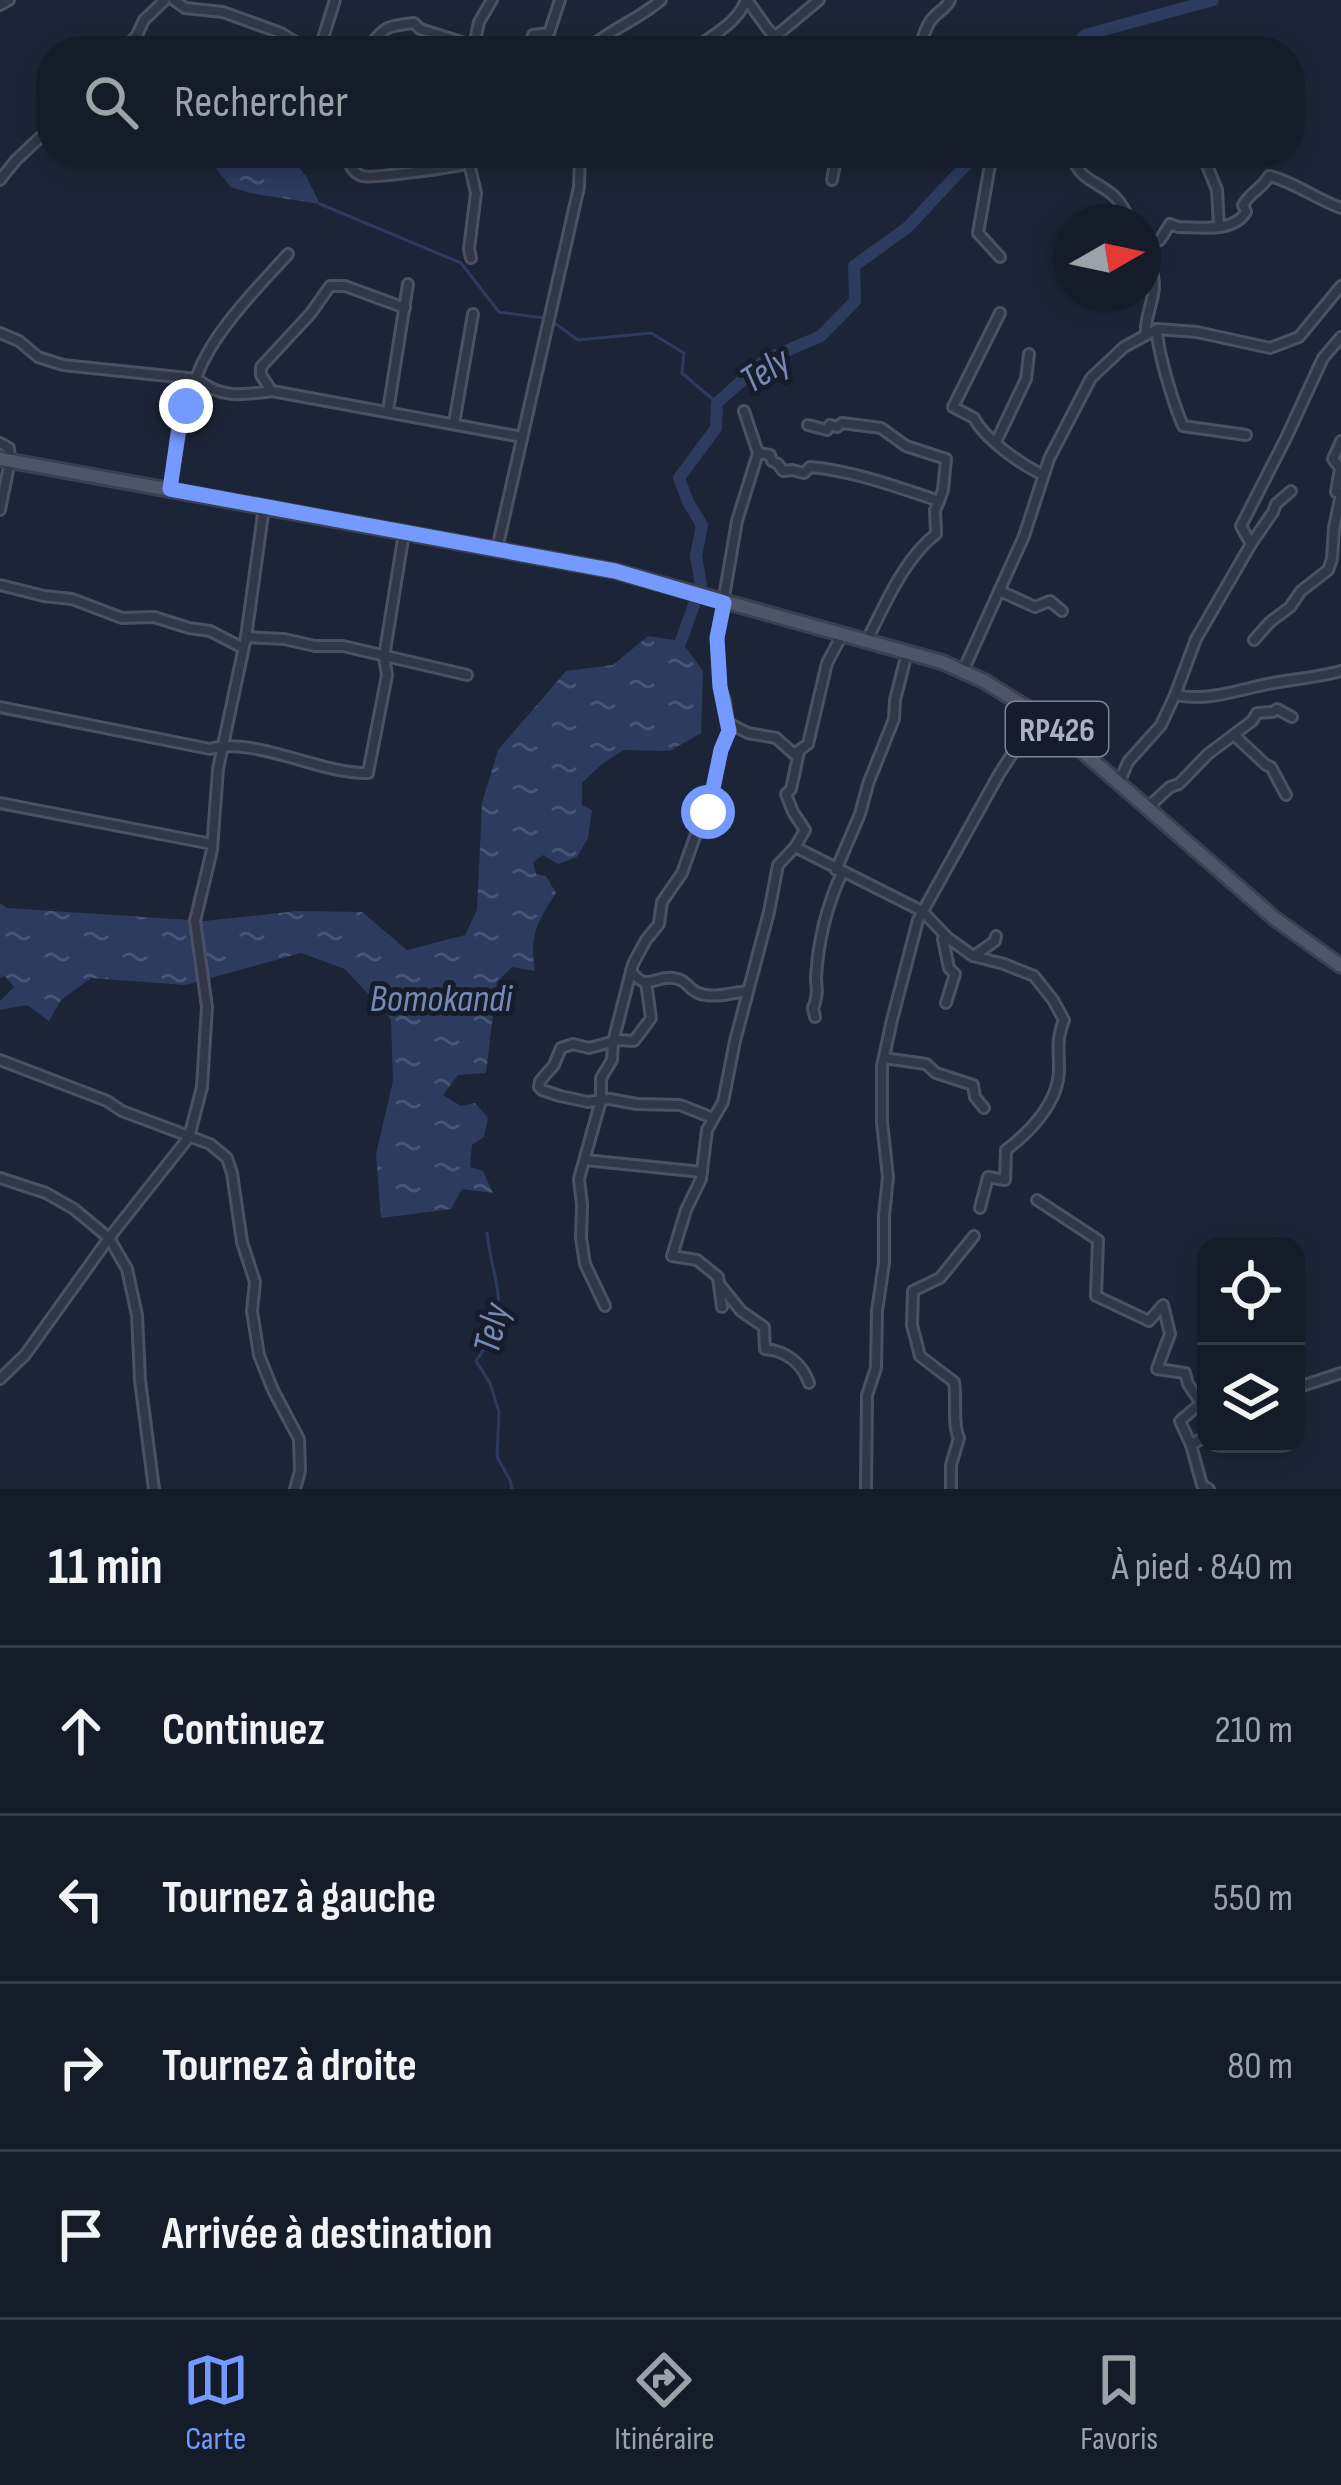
<!DOCTYPE html>
<html lang="fr">
<meta charset="utf-8">
<style>
body{margin:0;font-family:"Sofia Sans Condensed",sans-serif;background:#222935;color:#f1f3f6}
.controls{position:absolute;right:36px;bottom:36px;display:grid;overflow:hidden;border-radius:24px;box-shadow:0 6px 18px #0003}
.controls button{width:108px;height:108px;display:grid;place-items:center;padding:0;border:0;border-bottom:3px solid #343a46;background:#151c29;color:#f1f3f6;font:60px sans-serif}
.compass{position:absolute;left:1053px;top:204px;width:108px;height:108px;border-radius:50%;background:#151c29;box-shadow:0 6px 18px #0003;rotate:81deg}
.stop{position:absolute;width:36px;height:36px;margin:-27px;border:9px solid #749aff;border-radius:50%;background:#fff}
.stop.end{background:#749aff;border-color:#fff;box-shadow:0 3px 12px #0008}
.list{margin:0;padding:0;list-style:none}
h2{display:flex;justify-content:space-between;align-items:center;height:156px;margin:0;padding:0 48px;font-size:51px}
h2 small{font-size:39px;font-weight:400;color:#9da1a8}
.list li{display:grid;grid-template-columns:78px 1fr auto;gap:36px;align-items:center;box-sizing:border-box;height:168px;padding:0 48px;border-top:3px solid #343a46}
.list b{display:block;font-size:45px;white-space:nowrap}
.list em{font-size:39px;font-style:normal;color:#9da1a8}
.icon{flex:none;width:66px;height:66px;fill:none;stroke:currentColor;stroke-width:2;stroke-linecap:round;stroke-linejoin:round}
.map{position:relative;flex:none;width:1341px;height:1489px;overflow:hidden}
.search{position:absolute;background:#151c29;box-shadow:0 6px 18px #0003;left:36px;right:36px;top:36px;height:132px;display:flex;align-items:center;gap:30px;box-sizing:border-box;padding:0 42px;border-radius:48px;color:#9da1a8;font-size:45px}
.sheet{height:828px;background:#151c29}
nav{display:flex;justify-content:space-around;align-items:center;box-sizing:border-box;height:168px;border-top:3px solid #343a46;background:#151c29;font-size:33px;color:#9da1a8}
nav a{display:grid;justify-items:center;gap:6px}
nav .on{color:#749aff}
.map>svg:first-child{display:block}
.water{fill:url(#water-ripples)}
.lines{fill:none;stroke-linecap:round;stroke-linejoin:round}
.stream{stroke:#2c3b5e;stroke-width:3}
.river{stroke:#2c3b5e;stroke-width:12}
.street-casing{stroke:#4b5162;stroke-width:14}
.primary-casing{stroke:#394050;stroke-width:18}
.street{stroke:#303747;stroke-width:8}
.primary{stroke:#4d5568;stroke-width:12}
.route{stroke:#749aff;stroke-width:15}
.labels{text-anchor:middle;stroke-width:10;stroke-linejoin:round;paint-order:stroke}
.shield{fill:#161c2b;stroke:#7d8497;stroke-width:3}
.shield-label{font-size:33px;font-weight:bold;fill:#a9b1c5}
.water-label{font-size:39px;font-style:italic;fill:#758ab5;stroke:#161c2b}
</style>
<div class="map">
<svg width="1341" height="1489" viewBox="0 0 1341 1489">
<defs>
<pattern id="water-ripples" width="26" height="14" patternUnits="userSpaceOnUse" patternTransform="scale(3)"><rect width="26" height="14" fill="#2c3b5e"/><path d="M2 4q2-2 4 0t4 0M15 11q2-2 4 0t4 0" fill="none" stroke="#485574"/></pattern>
</defs>
<rect width="100%" height="100%" fill="#1c2537"/>
<g class="water">
<path d="M 203,153 L 287,153 L 306,176 L 320,204 L 250,193 L 231,187 Z"/>
<path d="M 648,636 L 681,641 L 703,671 L 701,733 L 670,751 L 624,750 L 602,764 L 582,783 L 582,805 L 592,810 L 588,838 L 577,857 L 558,864 L 543,855 L 533,862 L 536,874 L 546,876 L 556,893 C 537,922 529,936 535,971 L 512,967 L 497,982 L 486,1073 L 458,1075 L 443,1095 L 461,1106 L 475,1103 L 488,1118 L 484,1137 L 472,1145 L 470,1167 L 483,1171 L 493,1193 L 462,1189 L 451,1209 L 381,1218 L 376,1154 L 393,1081 L 391,1019 L 345,969 L 301,953 L 185,985 L 91,978 L 61,1000 L 49,1021 L 27,1005 L 0,1010 L 0,1001 L 14,987 L 5,976 L 0,978 L 0,903 L 7,908 L 205,921 L 297,911 L 362,912 L 407,950 L 465,935 L 477,910 L 482,803 L 498,750 L 566,671 L 613,665 Z"/>
</g>
<g class="lines">
<g class="stream">
<path d="M 320,204 L 461,263 L 499,312 L 544,318"/>
<path d="M 553,322 L 578,340 L 651,333 L 684,353 L 682,373 L 717,403"/>
<path d="M 487,1233 C 494,1290 514,1308 476,1361 L 490,1383 L 499,1412 L 497,1457 L 510,1480 L 512,1489"/>
</g>
<g class="river">
<path d="M 1071,51 L 1085,35 L 1213,0"/>
<path d="M 681,641 L 701,585 L 696,556 L 702,525 L 688,502 L 679,478 L 716,428 L 717,403 L 765,360 L 821,336 L 855,301 L 854,266 L 908,227 L 977,153"/>
</g>
<defs>
<g id="street">
<path d="M 174,0 L 185,8 L 223,12 L 281,33 L 280,51"/>
<path d="M 747,0 L 767,28 L 789,51"/>
<path d="M 0,5 L 9,0"/>
<path d="M 282,34 L 310,51"/>
<path d="M 473,50 L 479,22 L 492,0"/>
<path d="M 123,51 L 137,35 L 144,20 L 165,0"/>
<path d="M 319,51 L 335,0"/>
<path d="M 362,51 C 388,31 375,27 414,23 L 420,29 L 490,51"/>
<path d="M 528,51 L 533,35 L 549,33 L 560,0"/>
<path d="M 586,51 C 608,30 638,20 661,0"/>
<path d="M 691,51 C 710,37 738,23 746,0"/>
<path d="M 758,51 L 819,0"/>
<path d="M 916,51 C 924,41 924,28 932,19 C 938,11 945,10 950,0"/>
<path d="M 346,153 C 349,163 351,172 362,176 C 370,179 457,167 469,163 L 476,193 L 469,249 L 471,258"/>
<path d="M 1042,153 L 1073,159 C 1084,190 1117,180 1129,222"/>
<path d="M 1202,153 L 1217,190 L 1219,226"/>
<path d="M 0,180 L 16,160 L 51,127"/>
<path d="M 832,180 L 837,153"/>
<path d="M 1000,257 L 978,233 L 990,165 L 999,157 L 1012,153"/>
<path d="M 1000,313 L 953,407 L 974,418 C 985,439 1020,464 1043,475"/>
<path d="M 1157,329 C 1157,351 1174,405 1183,426 L 1246,435"/>
<path d="M 0,333 L 19,341 L 38,357 L 63,365 L 197,379 C 221,399 243,395 272,391 L 522,437"/>
<path d="M 1146,335 C 1144,317 1154,303 1154,285 C 1154,271 1147,258 1145,245 L 1160,240 L 1170,224 L 1178,227 C 1201,227 1233,233 1246,212 L 1243,205 C 1250,192 1263,188 1269,176 C 1290,180 1318,200 1341,208"/>
<path d="M 271,390 L 261,375 L 261,367 L 311,313 L 330,286 L 345,286 L 405,308"/>
<path d="M 388,411 L 408,284"/>
<path d="M 454,423 L 473,314"/>
<path d="M 808,425 L 827,430 L 830,425 L 837,427 L 842,423 L 881,428 L 906,446 L 946,459 L 943,490 L 939,501"/>
<path d="M 1341,441 L 1333,459 L 1340,468 L 1336,492 L 1341,493"/>
<path d="M 996,442 L 1026,379 L 1029,354"/>
<path d="M 0,443 L 9,448 L 10,461 L 0,510"/>
<path d="M 758,453 L 770,455 L 772,461 L 778,464 L 783,471 L 792,470 L 804,473 L 810,467 C 854,471 897,487 939,501 L 935,510 L 936,534 C 904,558 884,607 866,642"/>
<path d="M 170,489 C 177,441 185,390 211,347 C 232,313 261,284 288,254"/>
<path d="M 1251,544 L 1273,512 L 1276,504 L 1291,491"/>
<path d="M 497,549 L 579,187 L 580,153"/>
<path d="M 0,585 L 44,596 L 72,599 L 122,618 L 154,617 L 189,628 L 210,631 L 243,648"/>
<path d="M 1000,591 L 1035,607 L 1050,601 L 1062,611"/>
<path d="M 246,637 L 284,639 L 315,646 L 343,646 L 467,675"/>
<path d="M 1254,640 L 1270,622 L 1290,607 L 1301,591 L 1328,570 L 1332,559 L 1334,528 L 1341,494"/>
<path d="M 963,671 L 1024,536 L 1049,459 L 1091,378 L 1124,347 L 1157,329 L 1197,332 L 1270,348 L 1299,337 L 1341,286"/>
<path d="M 1175,695 C 1210,702 1240,689 1273,683 C 1296,679 1319,677 1341,671"/>
<path d="M 0,707 L 210,749 C 255,736 319,774 368,773 L 387,675 L 384,657 L 404,533"/>
<path d="M 728,723 L 748,733 L 776,738 L 794,754 L 808,744 L 827,663 L 842,635"/>
<path d="M 1234,735 L 1266,765 L 1271,767 L 1286,795"/>
<path d="M 1119,783 L 1128,762 L 1161,725 L 1175,695 L 1196,639 L 1251,544 L 1241,526 L 1286,438 L 1323,358 L 1341,337"/>
<path d="M 0,803 L 212,844"/>
<path d="M 1147,808 L 1170,787 L 1179,784 L 1208,754 L 1252,721 L 1257,713 L 1273,712 L 1277,709 L 1292,717"/>
<path d="M 795,847 L 805,830 L 793,812 L 786,794 L 791,789 L 799,752"/>
<path d="M 836,870 L 860,814 L 868,784 L 894,719 L 895,700 L 907,653"/>
<path d="M 974,956 L 995,941 L 996,936"/>
<path d="M 631,971 C 647,993 655,975 673,978 C 686,979 688,989 698,993 C 712,999 732,993 747,991"/>
<path d="M 646,982 L 651,1018 L 634,1041 L 619,1040 L 589,1048 L 573,1044 L 561,1048 L 554,1065 L 540,1081 L 539,1087 L 542,1090 L 560,1096 L 588,1102 L 610,1099 L 637,1104 L 680,1105 L 713,1118"/>
<path d="M 946,1003 L 955,974 L 949,968 L 943,939 L 946,938"/>
<path d="M 815,1017 C 811,999 813,1015 816,998 C 818,990 816,986 816,978 C 818,942 827,905 842,873"/>
<path d="M 884,1058 L 926,1064 L 936,1073 L 973,1085 L 975,1097 L 984,1108"/>
<path d="M 0,1060 L 107,1101 L 122,1111 L 210,1144 L 227,1158 L 232,1173 L 242,1242 L 255,1282 L 252,1311 L 259,1355 L 273,1390 L 299,1439 L 300,1471 L 295,1489"/>
<path d="M 585,1160 L 702,1172"/>
<path d="M 0,1178 L 46,1193 L 74,1209 L 109,1238 L 127,1269 L 137,1315 L 140,1380 L 154,1489"/>
<path d="M 1037,1200 L 1098,1240 L 1096,1296 L 1149,1321 L 1163,1305 L 1170,1334 L 1157,1369 L 1185,1373 L 1188,1384 L 1201,1403 L 1180,1421 L 1191,1445"/>
<path d="M 720,1285 L 741,1311 L 764,1327 L 765,1349 C 786,1351 802,1363 809,1383"/>
<path d="M 605,1306 L 585,1264 L 581,1238 L 582,1205 L 579,1179 L 601,1100 L 601,1078 L 612,1060 L 613,1042 L 633,964 L 646,940 L 659,924 L 662,902 L 682,873 L 696,834 L 708,812 L 721,750 L 729,731 L 725,701 L 720,687 L 717,638 L 737,521 L 758,453 L 744,411"/>
<path d="M 722,1307 L 718,1277 L 697,1260 L 672,1256 L 686,1210 L 701,1179 L 707,1130 L 723,1102 L 735,1041 L 769,912 L 778,865 L 795,847 L 922,911 L 948,938 L 973,956 L 1004,964 L 1034,976 L 1053,1000 L 1064,1020 C 1056,1042 1059,1047 1059,1069 C 1059,1102 1030,1132 1006,1150 L 1005,1180 L 988,1177 L 980,1208"/>
<path d="M 0,1379 L 25,1355 L 109,1238 L 189,1137 L 202,1087 L 207,1007 L 195,921 L 212,850 L 218,769 L 246,637 L 264,507"/>
<path d="M 1296,1388 L 1341,1373"/>
<path d="M 1206,1436 L 1191,1445 L 1202,1485 L 1209,1489"/>
<path d="M 866,1489 L 867,1395 L 876,1368 L 877,1311 L 884,1263 L 884,1216 L 888,1177 L 882,1122 L 882,1066 L 892,1020 L 918,920 L 998,776 L 1037,715"/>
<path d="M 951,1489 L 951,1465 L 959,1438 C 952,1424 957,1400 954,1382 L 920,1356 L 912,1325 L 913,1291 L 940,1278 L 974,1236"/>
</g>
<path id="primary" d="M 0,459 L 615,571 L 942,662 L 984,681 L 1044,718 L 1274,918 L 1341,966"/>
</defs>
<use href="#street" class="street-casing"/>
<use href="#primary" class="primary-casing"/>
<use href="#street" class="street"/>
<use href="#primary" class="primary"/>
</g>
<g class="lines">
<path class="route" d="M 186,406 L 179,427 L 170,489 L 615,571 L 724,603 L 717,638 L 720,687 L 729,731 L 721,750 L 708,812"/>
</g>
<g class="labels">
<rect class="shield" x="1006" y="702" width="102" height="54" rx="9"/>
<g class="shield-label">
<text x="1057" y="741">RP426</text>
</g>
<g class="water-label">
<text transform="translate(764 369) rotate(-33)" y="14">Tely</text>
<text x="441" y="1011">Bomokandi</text>
<text transform="translate(490 1328) rotate(-77)" y="14">Tely</text>
</g>
</g>
</svg>
<div class="controls">
<button><svg class="icon" aria-label="locate" viewBox="0 0 24 24"><circle cx="12" cy="12" r="6"/><path d="M12 2v4M12 18v4M2 12h4M18 12h4"/></svg></button>
<button><svg class="icon" aria-label="layers" viewBox="0 0 24 24"><path d="M12 4l9 5-9 5-9-5zM3 14l9 5 9-5"/></svg></button>
</div>
<svg class="compass" viewBox="-18 -18 36 36"><path d="M0-13l5 13h-10z" fill="#e53935"/><path d="M0 13l5-13h-10z" fill="#9da1a8"/></svg>
<div class="stop" style="left:708px;top:812px"></div>
<div class="stop end" style="left:186px;top:406px"></div>
<div class="search"><svg class="icon" aria-label="search" viewBox="0 0 24 24"><circle cx="10" cy="10" r="6"/><path d="M15 15l6 6"/></svg>Rechercher</div>
</div>
<section class="sheet">
<h2>11 min<small>À pied · 840 m</small></h2>
<ul class="list">
<li><svg class="icon" aria-label="ahead" viewBox="0 0 24 24"><path d="M12 20V5M6 11l6-6 6 6"/></svg><div><b>Continuez</b></div><em>210 m</em></li>
<li><svg class="icon" aria-label="left" viewBox="0 0 24 24"><path d="M17 20v-9H6M10 6l-5 5 5 5"/></svg><div><b>Tournez à gauche</b></div><em>550 m</em></li>
<li><svg class="icon" aria-label="right" viewBox="0 0 24 24"><path d="M7 20v-9h11M14 6l5 5-5 5"/></svg><div><b>Tournez à droite</b></div><em>80 m</em></li>
<li><svg class="icon" aria-label="arrive" viewBox="0 0 24 24"><path d="M6 21V4h12l-3 4 3 4H6"/></svg><div><b>Arrivée à destination</b></div></li>
</ul>
</section>
<nav>
<a class="on"><svg class="icon" aria-label="map" viewBox="0 0 24 24"><path d="M3 6l6-2 6 2 6-2v14l-6 2-6-2-6 2zM9 4v14M15 6v14"/></svg>Carte</a>
<a><svg class="icon" aria-label="directions" viewBox="0 0 24 24"><path d="M12 3l9 9-9 9-9-9zM9 14v-3h6M13 9l2 2-2 2"/></svg>Itinéraire</a>
<a><svg class="icon" aria-label="saved" viewBox="0 0 24 24"><path d="M7 4h10v16l-5-4-5 4z"/></svg>Favoris</a>
</nav>
